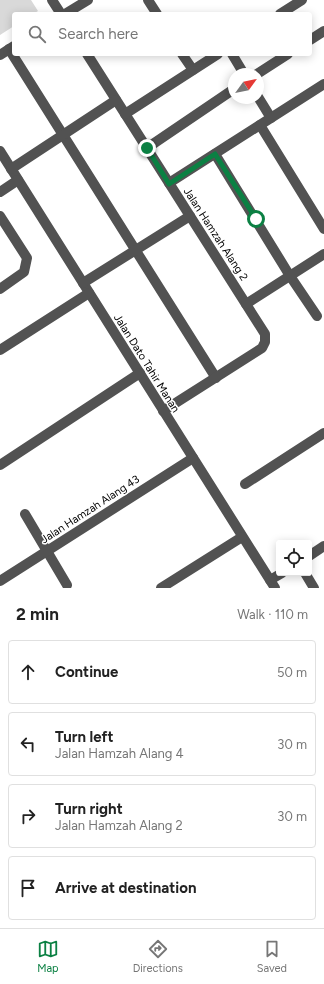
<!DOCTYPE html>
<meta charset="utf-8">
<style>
body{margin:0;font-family:Figtree,sans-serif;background:#f6f6f6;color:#222}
.controls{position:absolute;right:12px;bottom:12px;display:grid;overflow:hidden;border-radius:4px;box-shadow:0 2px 10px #0003}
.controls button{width:36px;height:36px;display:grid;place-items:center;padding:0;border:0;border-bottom:1px solid #e0e0e0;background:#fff;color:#222;font:20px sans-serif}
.compass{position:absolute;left:228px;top:68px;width:36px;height:36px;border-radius:50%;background:#fff;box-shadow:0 2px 10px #0003;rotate:57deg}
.stop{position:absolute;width:12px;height:12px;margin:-9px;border:3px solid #0b8043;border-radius:50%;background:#fff}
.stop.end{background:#0b8043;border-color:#fff;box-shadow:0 1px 4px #0008}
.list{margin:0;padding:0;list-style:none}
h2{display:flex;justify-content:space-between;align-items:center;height:52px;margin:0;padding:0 16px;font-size:17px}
h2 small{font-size:13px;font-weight:400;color:#767676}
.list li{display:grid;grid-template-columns:26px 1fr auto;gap:12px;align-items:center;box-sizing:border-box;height:64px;margin:0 8px 8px;padding:0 8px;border:1px solid #e0e0e0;border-radius:4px}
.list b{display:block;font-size:15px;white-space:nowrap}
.list p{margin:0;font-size:13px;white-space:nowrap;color:#767676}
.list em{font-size:13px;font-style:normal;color:#767676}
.icon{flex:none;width:22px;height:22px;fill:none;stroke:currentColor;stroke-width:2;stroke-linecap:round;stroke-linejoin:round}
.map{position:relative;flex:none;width:324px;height:588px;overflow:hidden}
.search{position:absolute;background:#fff;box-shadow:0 2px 10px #0003;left:12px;right:12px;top:12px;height:44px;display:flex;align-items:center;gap:10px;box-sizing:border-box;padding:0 14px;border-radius:4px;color:#767676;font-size:15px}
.sheet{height:340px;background:#fff}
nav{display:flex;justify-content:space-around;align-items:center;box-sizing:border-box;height:56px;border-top:1px solid #e0e0e0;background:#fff;font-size:11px;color:#767676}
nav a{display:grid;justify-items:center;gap:2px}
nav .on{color:#0b8043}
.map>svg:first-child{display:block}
.green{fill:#d9d9d9}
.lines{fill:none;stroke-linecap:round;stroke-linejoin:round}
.minor{stroke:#525252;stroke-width:10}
.route{stroke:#0b8043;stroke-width:5}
.labels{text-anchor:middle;stroke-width:3;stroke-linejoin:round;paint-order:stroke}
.street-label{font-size:11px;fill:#000;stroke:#fff}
</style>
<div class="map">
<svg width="324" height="588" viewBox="0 0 324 588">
<rect width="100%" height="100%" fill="#fff"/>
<path class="green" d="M 0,0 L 31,0 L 38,11 L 33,14 L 14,14 L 14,26 L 0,35 Z"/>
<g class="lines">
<g class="minor">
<path d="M 52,0 L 61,14"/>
<path d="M 148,0 L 157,14"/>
<path d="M 65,14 L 88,0"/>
<path d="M 280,14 L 302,0"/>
<path d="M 310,40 L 324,31"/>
<path d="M 9,49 L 216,378"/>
<path d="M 87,54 L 265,334 L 265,342 L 262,348 L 163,411"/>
<path d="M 182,54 L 193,70"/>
<path d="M 232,54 L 244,74"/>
<path d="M 0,55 L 14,46"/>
<path d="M 257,74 L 288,54"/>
<path d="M 258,97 L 271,118"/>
<path d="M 125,114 L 218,54"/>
<path d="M 260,125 L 324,229"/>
<path d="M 147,148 L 234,89"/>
<path d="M 0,151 L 275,588"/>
<path d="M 215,154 L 290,276 L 317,316"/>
<path d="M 11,169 L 116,100"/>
<path d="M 169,183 L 324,84"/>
<path d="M 0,192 L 18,180"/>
<path d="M 0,216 L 27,258 L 24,272 L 0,289"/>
<path d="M 83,283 L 190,216"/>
<path d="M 246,304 L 324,254"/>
<path d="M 0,350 L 89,293"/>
<path d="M 0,465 L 140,373"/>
<path d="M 245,484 L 324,433"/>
<path d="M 25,514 L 67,585"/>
<path d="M 309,556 L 324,546"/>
<path d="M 305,573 L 314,588"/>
<path d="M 270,580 L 282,573"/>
<path d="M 0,581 L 193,458"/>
<path d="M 161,588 L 242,537"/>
</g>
</g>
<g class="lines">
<path class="route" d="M 147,148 L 169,184 L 215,154 L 256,219"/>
</g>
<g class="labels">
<g class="street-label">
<text transform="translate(216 234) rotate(57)" y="4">Jalan Hamzah Alang 2</text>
<text transform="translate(147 363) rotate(58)" y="4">Jalan Dato Tahir Manan</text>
<text transform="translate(90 509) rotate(-33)" y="4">Jalan Hamzah Alang 43</text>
</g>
</g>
</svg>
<div class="controls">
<button><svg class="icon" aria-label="locate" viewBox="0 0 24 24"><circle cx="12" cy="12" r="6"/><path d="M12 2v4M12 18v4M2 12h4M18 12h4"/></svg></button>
</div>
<svg class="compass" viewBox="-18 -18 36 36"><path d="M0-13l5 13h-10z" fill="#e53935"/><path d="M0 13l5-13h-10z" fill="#767676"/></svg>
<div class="stop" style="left:256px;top:219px"></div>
<div class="stop end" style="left:147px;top:148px"></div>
<div class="search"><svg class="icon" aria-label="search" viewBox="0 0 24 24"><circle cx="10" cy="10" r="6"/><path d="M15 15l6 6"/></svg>Search here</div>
</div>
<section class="sheet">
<h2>2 min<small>Walk · 110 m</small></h2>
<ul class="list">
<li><svg class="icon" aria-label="ahead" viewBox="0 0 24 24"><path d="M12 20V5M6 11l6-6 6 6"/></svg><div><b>Continue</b></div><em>50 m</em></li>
<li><svg class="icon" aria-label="left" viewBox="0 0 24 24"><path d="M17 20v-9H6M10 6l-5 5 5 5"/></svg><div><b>Turn left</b><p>Jalan Hamzah Alang 4</p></div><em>30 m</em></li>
<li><svg class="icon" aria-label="right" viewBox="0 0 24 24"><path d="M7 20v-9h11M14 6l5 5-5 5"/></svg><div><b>Turn right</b><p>Jalan Hamzah Alang 2</p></div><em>30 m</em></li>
<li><svg class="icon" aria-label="arrive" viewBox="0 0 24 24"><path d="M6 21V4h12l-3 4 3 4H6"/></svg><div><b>Arrive at destination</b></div></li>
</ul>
</section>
<nav>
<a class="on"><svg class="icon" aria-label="map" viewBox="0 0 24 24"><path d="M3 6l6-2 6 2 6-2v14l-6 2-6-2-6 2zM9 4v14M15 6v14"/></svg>Map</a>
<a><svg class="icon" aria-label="directions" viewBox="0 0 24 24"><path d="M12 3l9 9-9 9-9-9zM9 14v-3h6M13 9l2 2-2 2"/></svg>Directions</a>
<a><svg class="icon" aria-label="saved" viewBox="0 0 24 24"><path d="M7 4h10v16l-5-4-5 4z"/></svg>Saved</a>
</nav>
